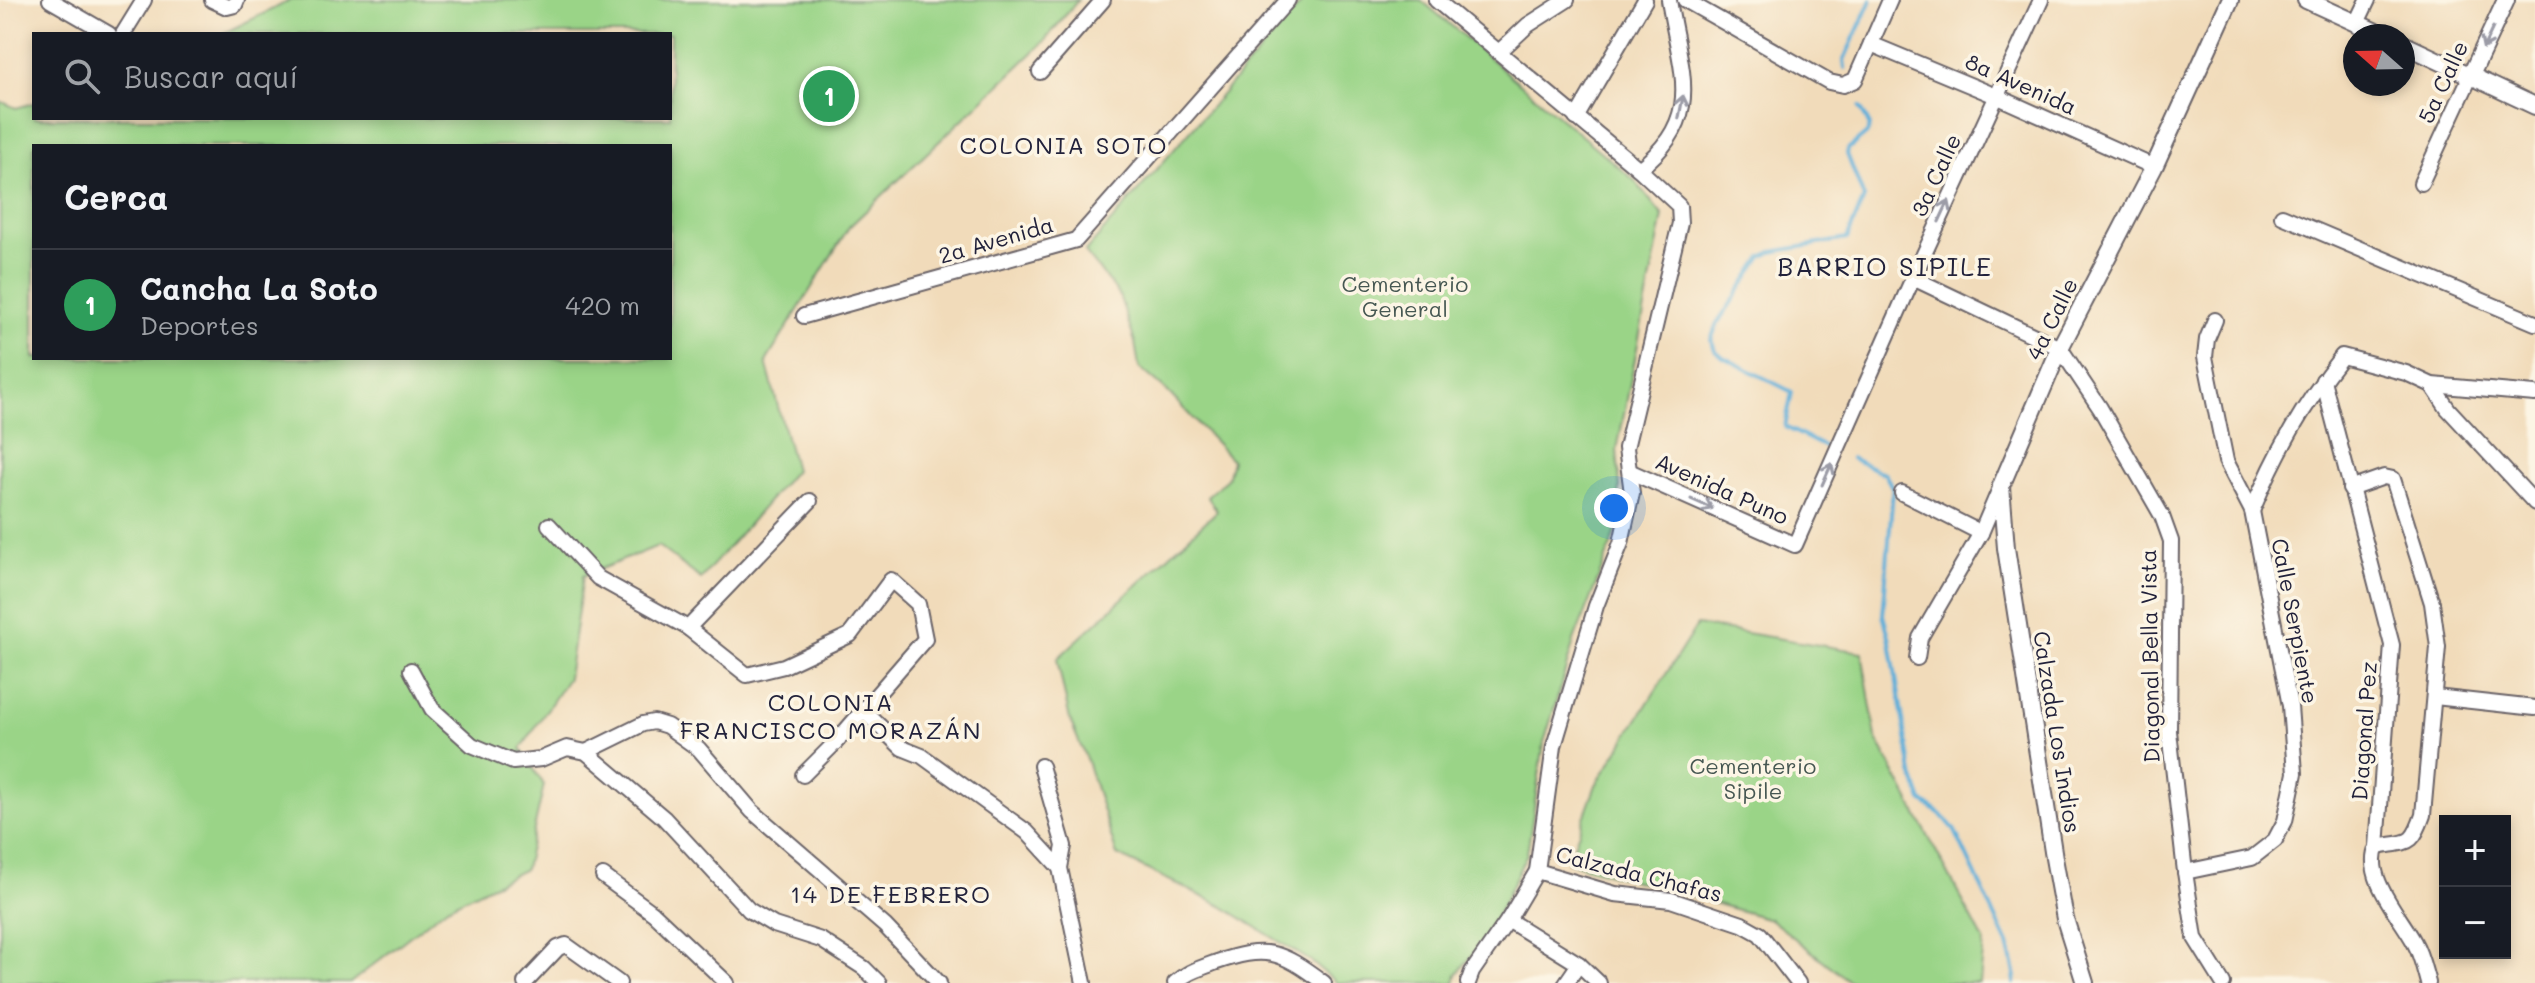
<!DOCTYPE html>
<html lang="es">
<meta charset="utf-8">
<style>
body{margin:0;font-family:Mali,sans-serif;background:#242831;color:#f1f3f6}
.controls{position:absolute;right:24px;bottom:24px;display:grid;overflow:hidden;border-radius:0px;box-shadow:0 4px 12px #0003}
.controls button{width:72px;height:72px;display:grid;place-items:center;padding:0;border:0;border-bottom:2px solid #363941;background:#171b24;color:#f1f3f6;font:40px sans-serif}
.compass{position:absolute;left:2343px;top:24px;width:72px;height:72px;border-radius:50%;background:#171b24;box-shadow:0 4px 12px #0003;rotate:290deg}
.you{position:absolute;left:1614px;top:508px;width:28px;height:28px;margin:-20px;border:6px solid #fff;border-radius:50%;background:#1a73e8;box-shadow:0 0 0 12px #1a73e833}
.badge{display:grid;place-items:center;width:52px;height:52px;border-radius:50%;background:#d690ce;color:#fff;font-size:26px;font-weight:700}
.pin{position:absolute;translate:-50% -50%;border:4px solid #fff;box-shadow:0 2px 8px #0006}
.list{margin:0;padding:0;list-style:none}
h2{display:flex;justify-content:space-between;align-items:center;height:104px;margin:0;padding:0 32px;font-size:34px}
h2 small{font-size:26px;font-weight:400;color:#9ea1a6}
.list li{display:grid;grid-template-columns:52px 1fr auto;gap:24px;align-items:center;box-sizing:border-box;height:112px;padding:0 32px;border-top:2px solid #363941}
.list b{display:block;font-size:30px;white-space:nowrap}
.list p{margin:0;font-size:26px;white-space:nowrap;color:#9ea1a6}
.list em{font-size:26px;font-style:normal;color:#9ea1a6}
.icon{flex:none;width:44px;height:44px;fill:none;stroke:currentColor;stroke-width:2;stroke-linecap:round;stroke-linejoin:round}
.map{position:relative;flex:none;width:2535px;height:983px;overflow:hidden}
.search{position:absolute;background:#171b24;box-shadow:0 4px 12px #0003;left:32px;top:32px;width:640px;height:88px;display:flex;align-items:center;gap:20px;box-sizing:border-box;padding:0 28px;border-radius:0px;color:#9ea1a6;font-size:30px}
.panel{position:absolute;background:#171b24;box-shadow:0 4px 12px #0003;left:32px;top:144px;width:640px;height:216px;border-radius:0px}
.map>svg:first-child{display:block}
.green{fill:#9ad487;stroke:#5e7b61;stroke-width:2;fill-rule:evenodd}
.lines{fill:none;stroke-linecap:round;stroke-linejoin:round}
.stream{stroke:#5eafd9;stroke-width:4}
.minor-casing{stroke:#6a6367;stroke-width:18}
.tertiary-casing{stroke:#6a6367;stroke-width:20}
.minor{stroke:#fff;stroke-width:14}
.tertiary{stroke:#fff;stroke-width:16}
.oneway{stroke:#9c9ca7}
.labels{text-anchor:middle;stroke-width:7;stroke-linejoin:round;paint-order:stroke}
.street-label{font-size:22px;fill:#22223b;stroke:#fcf5e5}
.park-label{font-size:22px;fill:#465752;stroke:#fcf5e5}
.neighbourhood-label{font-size:24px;letter-spacing:2px;fill:#22223b;stroke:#fcf5e5}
.quarter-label{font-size:26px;letter-spacing:2px;fill:#22223b;stroke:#fcf5e5}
</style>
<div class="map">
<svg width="2535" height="983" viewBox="0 0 2535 983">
<rect width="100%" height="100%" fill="#fcf5e5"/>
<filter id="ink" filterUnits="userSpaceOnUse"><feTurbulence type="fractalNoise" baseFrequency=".0125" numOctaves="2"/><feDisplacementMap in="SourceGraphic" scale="16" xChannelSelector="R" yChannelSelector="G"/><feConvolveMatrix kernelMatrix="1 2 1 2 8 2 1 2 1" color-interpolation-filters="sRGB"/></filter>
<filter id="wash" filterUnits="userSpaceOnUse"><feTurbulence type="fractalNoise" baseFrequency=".006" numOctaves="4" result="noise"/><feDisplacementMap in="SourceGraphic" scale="32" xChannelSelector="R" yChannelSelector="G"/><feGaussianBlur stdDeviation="1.8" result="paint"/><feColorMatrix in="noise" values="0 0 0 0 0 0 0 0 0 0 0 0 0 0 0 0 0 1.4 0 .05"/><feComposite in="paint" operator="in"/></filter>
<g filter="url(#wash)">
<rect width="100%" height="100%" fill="#f1dbba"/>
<g class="green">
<path d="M 291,0 L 1078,0 L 1043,43 L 849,227 L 766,362 L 795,470 L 701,579 L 658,546 L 583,576 L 568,678 L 521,749 L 544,785 L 525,869 L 447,907 L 350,983 L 0,983 L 0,101 L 16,108 L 34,103 L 34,118 L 670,118 L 670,34 L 222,34 ZM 34,146 L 670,146 L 670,358 L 34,358 Z"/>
<path d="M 1304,0 L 1421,0 L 1634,180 L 1663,216 L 1617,450 L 1620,488 L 1615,535 L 1574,641 L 1544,743 L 1527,854 L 1487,936 L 1457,974 L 1455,983 L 1337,983 L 1309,960 L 1222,906 L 1117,855 L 1087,761 L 1070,720 L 1057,659 L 1217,511 L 1207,496 L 1227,479 L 1232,460 L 1167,391 L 1139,367 L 1135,342 L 1119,295 L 1085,252 Z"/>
<path d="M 1697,625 L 1862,652 L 1876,738 L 1984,941 L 1980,983 L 1852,983 L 1770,919 L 1568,862 L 1596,785 Z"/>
</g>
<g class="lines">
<g class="stream">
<path d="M 1845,68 L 1844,60 L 1871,0"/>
<path d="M 1825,447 L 1785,427 L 1792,392 L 1723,357 L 1715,350 L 1711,340 L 1717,324 L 1762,257 L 1772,252 L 1847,239 L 1864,198 L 1847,154 L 1848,149 L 1867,133 L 1870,126 L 1860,107"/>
<path d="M 1851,458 L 1885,474 L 1893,489 L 1883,615 L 1889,636 L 1912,773 L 1922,801 L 1942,815 L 1954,829 L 2008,944 L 2015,973 L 2014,983"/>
</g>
</g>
</g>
<g filter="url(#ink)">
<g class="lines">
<defs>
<g id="minor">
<path d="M 50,0 L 109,34"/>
<path d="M 212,0 L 227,7 L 235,5 L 237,0"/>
<path d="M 1436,0 L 1639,169 L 1679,206 L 1680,223 L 1626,448 L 1632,493 L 1621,543 L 1596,606 L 1554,746 L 1537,871 L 1508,920 L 1472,972 L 1468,983"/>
<path d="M 1685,0 L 1829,82 L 1843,85 L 1855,80 L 1890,0"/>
<path d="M 2357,23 L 2368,0"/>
<path d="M 123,34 L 144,0"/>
<path d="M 1871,44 L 1996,96 L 2154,167"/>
<path d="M 1500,51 L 1528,25 L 1567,0"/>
<path d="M 1040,72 L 1103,0"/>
<path d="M 1576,118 L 1645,0"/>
<path d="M 1639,169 C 1706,117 1680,71 1669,0"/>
<path d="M 2421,183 L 2471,75"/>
<path d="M 2282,216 L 2535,323"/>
<path d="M 1913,278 L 2060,348 L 2100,408 L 2162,516 L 2171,541 L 2169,731 L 2185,872 L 2195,938 L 2223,983"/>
<path d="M 804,316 L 1076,240 L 1288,0"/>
<path d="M 2323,380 L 2392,645 L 2377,847 C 2363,876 2400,916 2414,942 C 2421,954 2424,969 2428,983"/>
<path d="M 2432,385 L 2448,409 L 2535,503"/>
<path d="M 1631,472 L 1795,545 L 1913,278 L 2041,0"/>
<path d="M 2350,489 L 2384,477 L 2393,479 L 2432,603 L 2438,647 L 2423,815 C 2412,847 2409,841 2377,847"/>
<path d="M 1902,493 L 1981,533"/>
<path d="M 2252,511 C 2276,453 2303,405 2342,356 L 2406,373 L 2432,385 L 2535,394"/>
<path d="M 549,525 L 598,578 L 688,628 L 747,675 L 784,666 L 850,635 L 891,580 L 918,604 L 925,639 L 835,743 L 803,775"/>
<path d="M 688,628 L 810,501"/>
<path d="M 1917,658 L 1920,638 L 1981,533 L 2001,486"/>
<path d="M 411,670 L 432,709 L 472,745 L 513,762 L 541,759 L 567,748 L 586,752 L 664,818 L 749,910 L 774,925 L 821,940 L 864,968 L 879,983"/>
<path d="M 2435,697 L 2535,708"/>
<path d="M 862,709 L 902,748 L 922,756 L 1027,832 L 1060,868"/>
<path d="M 586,752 L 643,724 L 654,722 L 667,726 L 699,749 L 752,811 L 885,926 L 939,983"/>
<path d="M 1041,766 L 1064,846 L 1060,868 L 1084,983"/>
<path d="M 1537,871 L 1615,894 L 1671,900 L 1742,924 L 1760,934 L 1798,983"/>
<path d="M 2185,872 L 2252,858 L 2275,840 L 2285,821 L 2295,773 L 2290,706 L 2252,511 L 2226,461 L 2205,357 L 2207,339 L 2215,320"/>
<path d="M 603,876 L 653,913 L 727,983"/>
<path d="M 1508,920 L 1579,964 L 1599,983"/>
<path d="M 525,983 L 558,948 L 566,945 L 619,983"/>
<path d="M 1175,983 C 1187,972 1199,969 1214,963 C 1266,945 1280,950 1324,983"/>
<path d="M 1566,983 L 1579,964"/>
</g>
<g id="tertiary">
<path d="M 2306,0 L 2385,36"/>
<path d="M 2403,44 L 2535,106"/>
<path d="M 2471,75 L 2506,0"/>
<path d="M 2085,983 L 2065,919 L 2054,858 L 2006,548 L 2001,486 L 2060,348 L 2154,167 L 2230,0"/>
</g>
</defs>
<use href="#minor" class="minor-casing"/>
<use href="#tertiary" class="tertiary-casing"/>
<use href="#minor" class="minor"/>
<use href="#tertiary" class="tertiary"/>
</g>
<defs><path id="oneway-shaft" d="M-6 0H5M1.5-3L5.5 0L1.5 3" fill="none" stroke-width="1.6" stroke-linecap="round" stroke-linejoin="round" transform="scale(2)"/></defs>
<g class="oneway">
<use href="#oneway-shaft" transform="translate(2488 38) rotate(115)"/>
<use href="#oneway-shaft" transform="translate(1681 107) rotate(-79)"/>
<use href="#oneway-shaft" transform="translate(1944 211) rotate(-65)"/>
<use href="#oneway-shaft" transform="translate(1827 474) rotate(-66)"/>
<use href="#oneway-shaft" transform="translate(1702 504) rotate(24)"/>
</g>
</g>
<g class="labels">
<g class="street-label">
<text transform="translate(2443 82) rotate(-65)" y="8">5a Calle</text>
<text transform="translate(2021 84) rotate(24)" y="8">8a Avenida</text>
<text transform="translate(1936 175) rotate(-65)" y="8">3a Calle</text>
<text transform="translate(996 240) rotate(-16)" y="8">2a Avenida</text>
<text transform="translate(2052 319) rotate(-64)" y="8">4a Calle</text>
<text transform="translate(1722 489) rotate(24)" y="8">Avenida Puno</text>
<text transform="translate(2295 621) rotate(79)" y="8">Calle Serpiente</text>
<text transform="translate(2150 656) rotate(-91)" y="8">Diagonal Bella Vista</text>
<text transform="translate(2364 731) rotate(-86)" y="8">Diagonal Pez</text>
<text transform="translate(2057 732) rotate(81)" y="8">Calzada Los Indios</text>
<text transform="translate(1639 874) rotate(14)" y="8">Calzada Chafas</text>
</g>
<g class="park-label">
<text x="1405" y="292">Cementerio<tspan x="1405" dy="25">General</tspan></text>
<text x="1753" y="774">Cementerio<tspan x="1753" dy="25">Sipile</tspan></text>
</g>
<g class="neighbourhood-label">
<text x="1064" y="154">COLONIA SOTO</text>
<text x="831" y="711">COLONIA<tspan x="831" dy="28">FRANCISCO MORAZÁN</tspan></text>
<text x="891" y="903">14 DE FEBRERO</text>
</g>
<g class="quarter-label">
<text x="1885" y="276">BARRIO SIPILE</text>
</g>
</g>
</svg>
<div class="controls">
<button>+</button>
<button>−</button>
</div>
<svg class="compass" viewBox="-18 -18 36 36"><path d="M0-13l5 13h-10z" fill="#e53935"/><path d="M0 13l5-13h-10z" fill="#9ea1a6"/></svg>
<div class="you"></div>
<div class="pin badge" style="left:829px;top:96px;background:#2e9e5b">1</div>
<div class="search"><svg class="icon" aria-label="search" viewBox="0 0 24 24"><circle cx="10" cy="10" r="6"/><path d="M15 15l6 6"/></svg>Buscar aquí</div>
<section class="panel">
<h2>Cerca<small></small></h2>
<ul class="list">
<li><span class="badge" style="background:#2e9e5b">1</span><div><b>Cancha La Soto</b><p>Deportes</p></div><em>420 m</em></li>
</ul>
</section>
</div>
